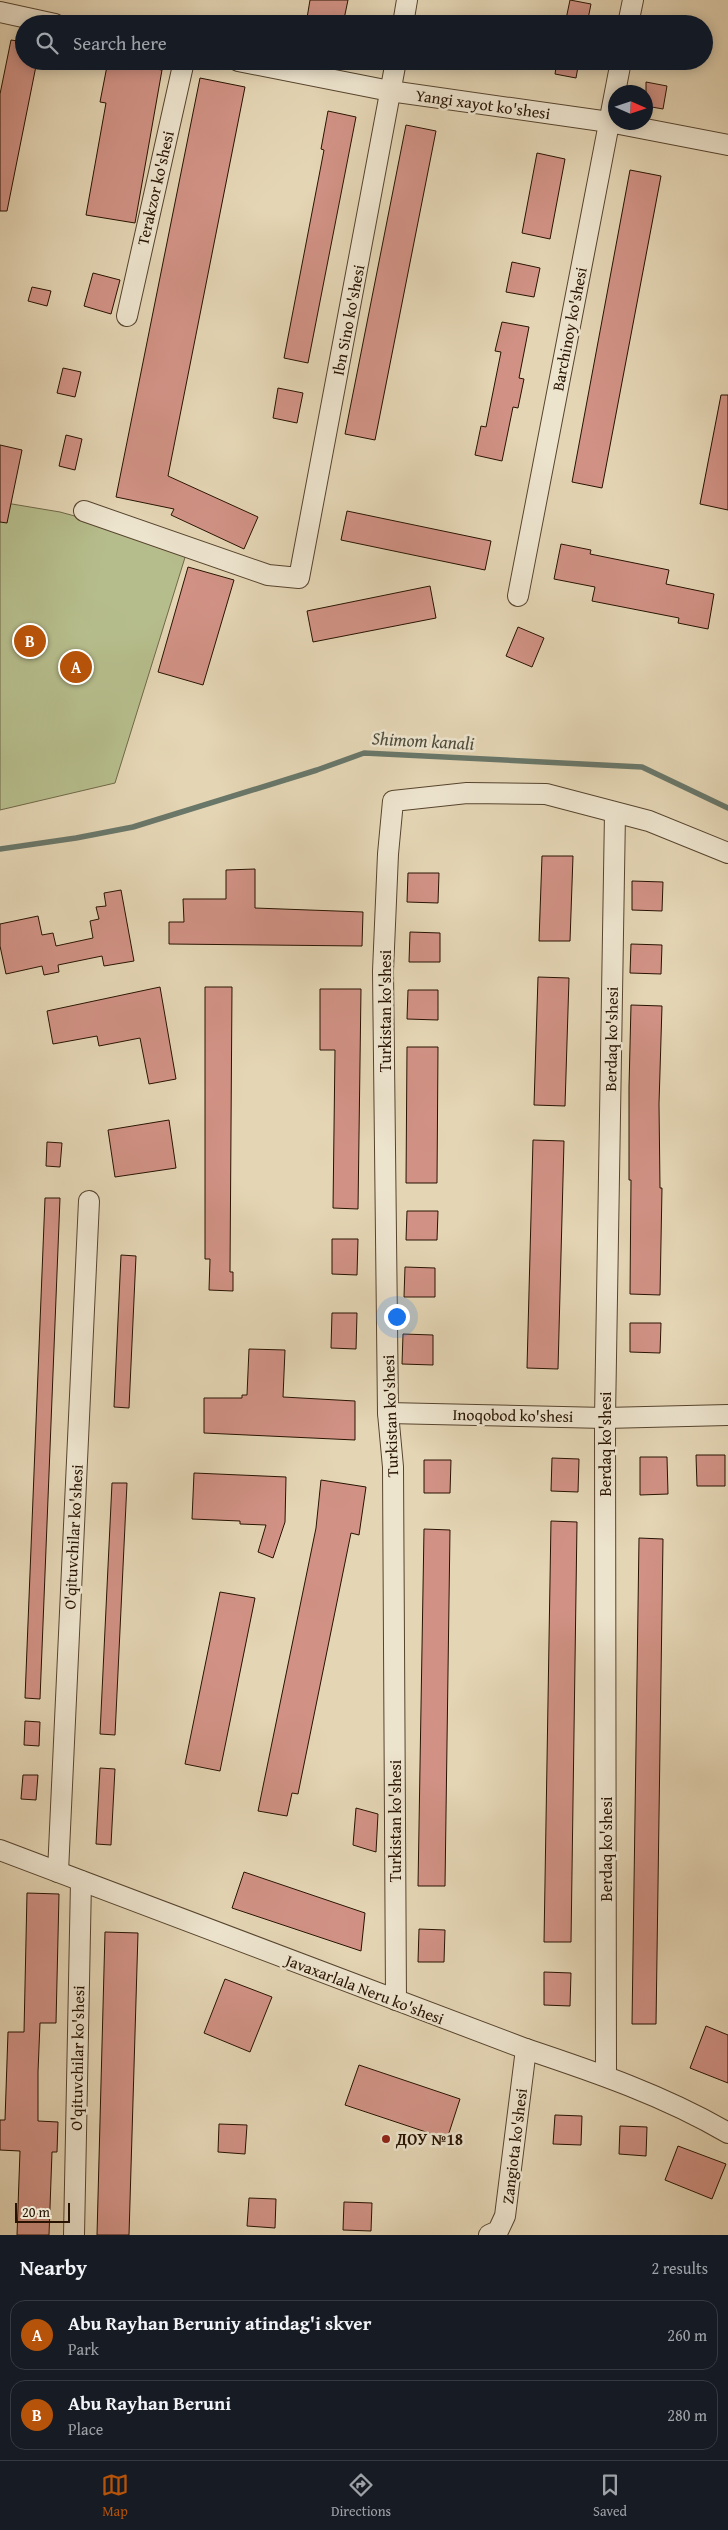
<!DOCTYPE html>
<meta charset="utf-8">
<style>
body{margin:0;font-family:"Gentium Book Plus",serif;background:#242831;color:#f1f3f6}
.compass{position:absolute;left:608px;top:85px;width:45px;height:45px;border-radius:50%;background:#171b24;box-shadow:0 2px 12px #0003;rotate:93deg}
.scale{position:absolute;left:15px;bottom:12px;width:55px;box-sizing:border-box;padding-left:5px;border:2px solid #281302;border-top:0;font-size:14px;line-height:18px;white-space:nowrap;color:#281302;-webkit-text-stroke:4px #ede4ce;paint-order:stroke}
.you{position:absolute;left:396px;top:1316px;width:18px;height:18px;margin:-12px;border:4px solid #fff;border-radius:50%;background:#1a73e8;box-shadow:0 0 0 8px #1a73e833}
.badge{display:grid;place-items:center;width:32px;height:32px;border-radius:50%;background:#b45309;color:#fff;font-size:16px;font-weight:700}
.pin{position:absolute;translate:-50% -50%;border:2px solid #fff;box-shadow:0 1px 5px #0006}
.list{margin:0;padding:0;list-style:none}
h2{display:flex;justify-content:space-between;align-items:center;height:65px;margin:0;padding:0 20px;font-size:21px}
h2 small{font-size:16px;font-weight:400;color:#9ea1a6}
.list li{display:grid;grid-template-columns:32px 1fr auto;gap:15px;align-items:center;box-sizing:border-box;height:70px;margin:0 10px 10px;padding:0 10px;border:1px solid #363941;border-radius:15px}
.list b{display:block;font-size:19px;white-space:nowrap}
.list p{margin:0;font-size:16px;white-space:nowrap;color:#9ea1a6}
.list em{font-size:16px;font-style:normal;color:#9ea1a6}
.icon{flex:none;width:28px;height:28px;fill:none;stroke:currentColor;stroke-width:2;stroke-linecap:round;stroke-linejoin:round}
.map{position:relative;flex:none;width:728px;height:2235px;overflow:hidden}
.search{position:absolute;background:#171b24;box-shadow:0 2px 12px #0003;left:15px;right:15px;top:15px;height:55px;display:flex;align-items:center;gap:12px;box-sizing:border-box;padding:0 18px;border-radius:28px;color:#9ea1a6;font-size:19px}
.sheet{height:225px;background:#171b24}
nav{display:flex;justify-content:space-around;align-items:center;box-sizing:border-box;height:70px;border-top:1px solid #363941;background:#171b24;font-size:14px;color:#9ea1a6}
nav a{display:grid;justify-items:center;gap:2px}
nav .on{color:#b45309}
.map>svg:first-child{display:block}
.green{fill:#b6bd8c;stroke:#6f6847}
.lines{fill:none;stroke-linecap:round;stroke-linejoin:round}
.stream{stroke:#697769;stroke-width:5.5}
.building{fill:#d19285;stroke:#281302}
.minor-casing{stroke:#57442e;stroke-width:22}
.minor{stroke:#ede4ce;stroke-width:20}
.poi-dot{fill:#8f2418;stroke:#ede4ce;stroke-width:2}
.labels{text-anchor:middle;stroke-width:5;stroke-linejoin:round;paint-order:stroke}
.street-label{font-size:16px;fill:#281302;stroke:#ede4ce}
.poi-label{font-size:16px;font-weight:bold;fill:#281302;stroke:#ede4ce;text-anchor:start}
.water-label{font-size:18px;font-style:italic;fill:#4e4d3e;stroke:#ede4ce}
</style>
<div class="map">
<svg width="728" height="2235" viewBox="0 0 728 2235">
<rect width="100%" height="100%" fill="#e4d5b4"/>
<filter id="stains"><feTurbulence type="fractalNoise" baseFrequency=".004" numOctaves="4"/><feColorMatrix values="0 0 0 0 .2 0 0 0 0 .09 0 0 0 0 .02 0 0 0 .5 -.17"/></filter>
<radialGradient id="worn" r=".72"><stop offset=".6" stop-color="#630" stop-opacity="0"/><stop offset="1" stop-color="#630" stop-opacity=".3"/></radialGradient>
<path class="green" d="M 0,502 L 60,512 L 104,524 L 187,551 L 115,783 L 0,810 Z"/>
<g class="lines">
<path class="stream" d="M 0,849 L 76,838 L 133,827 L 317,770 L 364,753 L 642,767 L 728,808"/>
</g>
<g class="building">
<path d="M 310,0 L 348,0 L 343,24 L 306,24 Z"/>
<path d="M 570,0 L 591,4 L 587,24 L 565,24 Z"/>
<path d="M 11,40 L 24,42 L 24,61 L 37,61 L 7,211 L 0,211 L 0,94 Z"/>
<path d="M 108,61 L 162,70 L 135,223 L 86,215 L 106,103 L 100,102 Z"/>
<path d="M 557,61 L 579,61 L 576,78 L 555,74 Z"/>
<path d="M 200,78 L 245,87 L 168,476 L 258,517 L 244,549 L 171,515 L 174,509 L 116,497 Z"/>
<path d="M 646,82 L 667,86 L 663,109 L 646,106 Z"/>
<path d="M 328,111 L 356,117 L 308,363 L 284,358 L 324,150 L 321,149 Z"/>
<path d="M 406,125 L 436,131 L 375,440 L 345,434 Z"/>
<path d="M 537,153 L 565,159 L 550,239 L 522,233 Z"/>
<path d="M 630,170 L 661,176 L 602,488 L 572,482 Z"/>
<path d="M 512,262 L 540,268 L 534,297 L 506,292 Z"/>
<path d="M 93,273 L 120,280 L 111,314 L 84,306 Z"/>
<path d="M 32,287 L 51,291 L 47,306 L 28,301 Z"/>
<path d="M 502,322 L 529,327 L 519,378 L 524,379 L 518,408 L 513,407 L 502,461 L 475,455 L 481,426 L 486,427 L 501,352 L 495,351 Z"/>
<path d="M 63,368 L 81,372 L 75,397 L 57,393 Z"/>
<path d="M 278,388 L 303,393 L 297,423 L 273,418 Z"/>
<path d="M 721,395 L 728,395 L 728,510 L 700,504 Z"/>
<path d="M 66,435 L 82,439 L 75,470 L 59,466 Z"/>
<path d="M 0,445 L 22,450 L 7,523 L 0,522 Z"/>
<path d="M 347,511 L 491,541 L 485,570 L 341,540 Z"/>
<path d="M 561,544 L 591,550 L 590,554 L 669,570 L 666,584 L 714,594 L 708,629 L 678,623 L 679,618 L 592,601 L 595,587 L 554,579 Z"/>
<path d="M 188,567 L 234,580 L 203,685 L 158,672 Z"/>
<path d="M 430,586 L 436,618 L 313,642 L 307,611 Z"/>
<path d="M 518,627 L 544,638 L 532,667 L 506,656 Z"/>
<path d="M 542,856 L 573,856 L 570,941 L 539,941 Z"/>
<path d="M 255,869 L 255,908 L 363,912 L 362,946 L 169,944 L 169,922 L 184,922 L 183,899 L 226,899 L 226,870 Z"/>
<path d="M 408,873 L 439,873 L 438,903 L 407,902 Z"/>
<path d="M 632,881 L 663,882 L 662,911 L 632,910 Z"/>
<path d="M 121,890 L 134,961 L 104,966 L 102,956 L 58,965 L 59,972 L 44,975 L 42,966 L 6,974 L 0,946 L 0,924 L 38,916 L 42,935 L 53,933 L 56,946 L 93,938 L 90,921 L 99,919 L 96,907 L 106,906 L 104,893 Z"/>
<path d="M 410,932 L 440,933 L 440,962 L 409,962 Z"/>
<path d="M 631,944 L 662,945 L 661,974 L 630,973 Z"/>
<path d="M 538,977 L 569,978 L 565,1106 L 534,1105 Z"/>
<path d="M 160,987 L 176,1079 L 149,1084 L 140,1038 L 99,1046 L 97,1036 L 53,1044 L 47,1011 Z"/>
<path d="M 205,987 L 232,987 L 230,1272 L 233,1272 L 233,1291 L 209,1290 L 210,1259 L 205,1259 Z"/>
<path d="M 320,989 L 361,989 L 358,1209 L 333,1208 L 335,1050 L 320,1050 Z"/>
<path d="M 408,990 L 438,990 L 438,1020 L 407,1019 Z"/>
<path d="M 631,1005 L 662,1006 L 659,1104 L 660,1188 L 662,1188 L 660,1295 L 630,1294 L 631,1180 L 629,1180 L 629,1087 Z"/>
<path d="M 407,1047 L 438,1047 L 437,1183 L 406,1183 Z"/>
<path d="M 169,1120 L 176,1168 L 115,1177 L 108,1130 Z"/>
<path d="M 533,1140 L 564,1141 L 558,1369 L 527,1368 Z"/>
<path d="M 47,1142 L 62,1143 L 60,1167 L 46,1166 Z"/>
<path d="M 45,1198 L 60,1198 L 40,1699 L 25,1698 Z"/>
<path d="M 407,1211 L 438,1211 L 437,1240 L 406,1240 Z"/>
<path d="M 332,1239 L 358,1239 L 357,1275 L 332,1274 Z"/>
<path d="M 121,1255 L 136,1256 L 129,1408 L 114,1407 Z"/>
<path d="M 405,1267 L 435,1268 L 435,1297 L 404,1297 Z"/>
<path d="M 332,1313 L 357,1313 L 356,1349 L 331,1348 Z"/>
<path d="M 630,1323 L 661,1323 L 660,1353 L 630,1352 Z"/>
<path d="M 403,1334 L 433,1335 L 433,1365 L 402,1364 Z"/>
<path d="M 249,1349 L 285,1350 L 283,1397 L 355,1401 L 355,1440 L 204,1433 L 204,1398 L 242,1398 L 242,1395 L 247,1395 Z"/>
<path d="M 696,1455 L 725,1455 L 725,1486 L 697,1486 Z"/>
<path d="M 640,1457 L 667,1457 L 668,1494 L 640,1495 Z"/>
<path d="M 552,1458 L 579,1459 L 578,1492 L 551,1491 Z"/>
<path d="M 424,1460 L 451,1460 L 450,1493 L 424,1493 Z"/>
<path d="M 194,1473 L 286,1477 L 285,1522 L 273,1558 L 258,1552 L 266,1525 L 240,1524 L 240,1521 L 192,1519 Z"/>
<path d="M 321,1480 L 366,1487 L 359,1535 L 351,1533 L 298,1794 L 292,1793 L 287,1816 L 258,1811 L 316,1528 Z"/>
<path d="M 112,1483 L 127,1483 L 115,1735 L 100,1734 Z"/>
<path d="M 551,1521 L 577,1522 L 571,1942 L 544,1942 Z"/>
<path d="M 424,1529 L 450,1530 L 445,1886 L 418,1886 Z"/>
<path d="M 639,1538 L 663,1539 L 656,2024 L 632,2024 Z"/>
<path d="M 220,1592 L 255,1598 L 220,1771 L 185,1764 Z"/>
<path d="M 25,1721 L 40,1722 L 39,1746 L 24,1745 Z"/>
<path d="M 100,1768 L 115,1769 L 111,1845 L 96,1844 Z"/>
<path d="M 23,1775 L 38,1775 L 36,1800 L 21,1799 Z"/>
<path d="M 356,1808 L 378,1814 L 376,1852 L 353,1845 Z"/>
<path d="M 244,1872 L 365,1913 L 361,1951 L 232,1908 Z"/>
<path d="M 27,1893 L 59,1894 L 56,2023 L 40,2023 L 38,2072 L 38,2121 L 58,2122 L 57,2152 L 52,2152 L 49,2235 L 17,2235 L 20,2151 L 0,2150 L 0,2120 L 5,2120 L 8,2032 L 24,2032 Z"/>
<path d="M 419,1929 L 445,1930 L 444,1962 L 418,1962 Z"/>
<path d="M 105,1932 L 138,1933 L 129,2235 L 97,2235 Z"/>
<path d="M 544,1972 L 571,1973 L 570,2006 L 544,2005 Z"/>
<path d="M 225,1979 L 272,1997 L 250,2052 L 204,2033 Z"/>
<path d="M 706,2026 L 728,2035 L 728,2083 L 690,2068 Z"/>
<path d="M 359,2065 L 460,2099 L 447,2139 L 345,2105 Z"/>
<path d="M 555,2115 L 582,2116 L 581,2145 L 553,2144 Z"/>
<path d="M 219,2124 L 247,2125 L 245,2154 L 218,2152 Z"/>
<path d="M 620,2126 L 647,2127 L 646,2156 L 619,2154 Z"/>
<path d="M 678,2146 L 726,2164 L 712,2199 L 665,2180 Z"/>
<path d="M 249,2198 L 276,2199 L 275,2228 L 247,2226 Z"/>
<path d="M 344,2202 L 372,2203 L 371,2231 L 343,2230 Z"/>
</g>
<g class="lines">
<defs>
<g id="minor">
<path d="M 0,12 L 55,24"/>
<path d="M 403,24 L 407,0"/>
<path d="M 628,24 L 633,0"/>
<path d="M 238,61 L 390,91 L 609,122 L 728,145"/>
<path d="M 127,316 L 184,61"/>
<path d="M 84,511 L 268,575 L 299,578 L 396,61"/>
<path d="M 518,596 L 621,61"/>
<path d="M 388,1413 L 605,1418 L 728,1415"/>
<path d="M 0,1850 L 526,2049 C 595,2072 665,2096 728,2133"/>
<path d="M 58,1872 L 89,1201"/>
<path d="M 396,2000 L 393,1467 L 388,1413 L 383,971 L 388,854 L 393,801 L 467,793 L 546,794 L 649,821 L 728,853"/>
<path d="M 606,2076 L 605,1418 L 615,813"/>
<path d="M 74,2235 L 81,1881"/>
<path d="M 489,2235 L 498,2231 L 505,2216 L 526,2049"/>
</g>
</defs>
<use href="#minor" class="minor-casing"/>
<use href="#minor" class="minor"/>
</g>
<circle class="poi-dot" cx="386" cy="2139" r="5"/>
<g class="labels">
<g class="street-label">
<text transform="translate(483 104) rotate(8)" y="6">Yangi xayot ko'shesi</text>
<text transform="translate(155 188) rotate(-77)" y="6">Terakzor ko'shesi</text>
<text transform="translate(348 320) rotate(-79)" y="6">Ibn Sino ko'shesi</text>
<text transform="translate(569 329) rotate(-79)" y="6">Barchinoy ko'shesi</text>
<text transform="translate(385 1011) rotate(-90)" y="6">Turkistan ko'shesi</text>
<text transform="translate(611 1039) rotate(-89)" y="6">Berdaq ko'shesi</text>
<text transform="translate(513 1415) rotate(1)" y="6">Inoqobod ko'shesi</text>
<text transform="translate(390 1416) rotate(-92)" y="6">Turkistan ko'shesi</text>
<text transform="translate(605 1444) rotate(-90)" y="6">Berdaq ko'shesi</text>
<text transform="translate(73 1537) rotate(-87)" y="6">O'qituvchilar ko'shesi</text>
<text transform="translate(395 1821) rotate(-90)" y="6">Turkistan ko'shesi</text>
<text transform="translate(606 1849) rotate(-90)" y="6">Berdaq ko'shesi</text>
<text transform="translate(365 1989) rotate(21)" y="6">Javaxarlala Neru ko'shesi</text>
<text transform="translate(77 2058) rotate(-89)" y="6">O'qituvchilar ko'shesi</text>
<text transform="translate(514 2146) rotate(-83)" y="6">Zangiota ko'shesi</text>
</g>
<g class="poi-label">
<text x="396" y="2145">ДОУ №18</text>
</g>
<g class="water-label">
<text transform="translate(423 741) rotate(3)" y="6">Shimom kanali</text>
</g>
</g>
<rect width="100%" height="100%" filter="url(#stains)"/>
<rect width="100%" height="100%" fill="url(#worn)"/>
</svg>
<svg class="compass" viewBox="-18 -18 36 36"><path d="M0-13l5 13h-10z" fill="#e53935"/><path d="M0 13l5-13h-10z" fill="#9ea1a6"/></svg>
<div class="scale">20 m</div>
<div class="you"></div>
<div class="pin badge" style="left:76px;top:667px">A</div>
<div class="pin badge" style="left:30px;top:641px">B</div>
<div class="search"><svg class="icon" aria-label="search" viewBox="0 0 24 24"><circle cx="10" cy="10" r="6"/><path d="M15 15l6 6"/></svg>Search here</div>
</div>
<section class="sheet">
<h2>Nearby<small>2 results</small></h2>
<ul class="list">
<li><span class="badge">A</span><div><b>Abu Rayhan Beruniy atindag'i skver</b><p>Park</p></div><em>260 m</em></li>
<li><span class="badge">B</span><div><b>Abu Rayhan Beruni</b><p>Place</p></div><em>280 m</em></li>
</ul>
</section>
<nav>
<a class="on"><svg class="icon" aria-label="map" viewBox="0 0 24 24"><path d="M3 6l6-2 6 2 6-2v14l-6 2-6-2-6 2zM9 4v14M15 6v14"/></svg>Map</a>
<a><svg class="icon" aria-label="directions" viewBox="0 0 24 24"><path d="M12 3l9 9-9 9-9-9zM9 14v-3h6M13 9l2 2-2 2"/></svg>Directions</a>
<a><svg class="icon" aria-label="saved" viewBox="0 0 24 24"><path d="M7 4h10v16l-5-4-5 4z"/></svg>Saved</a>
</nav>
